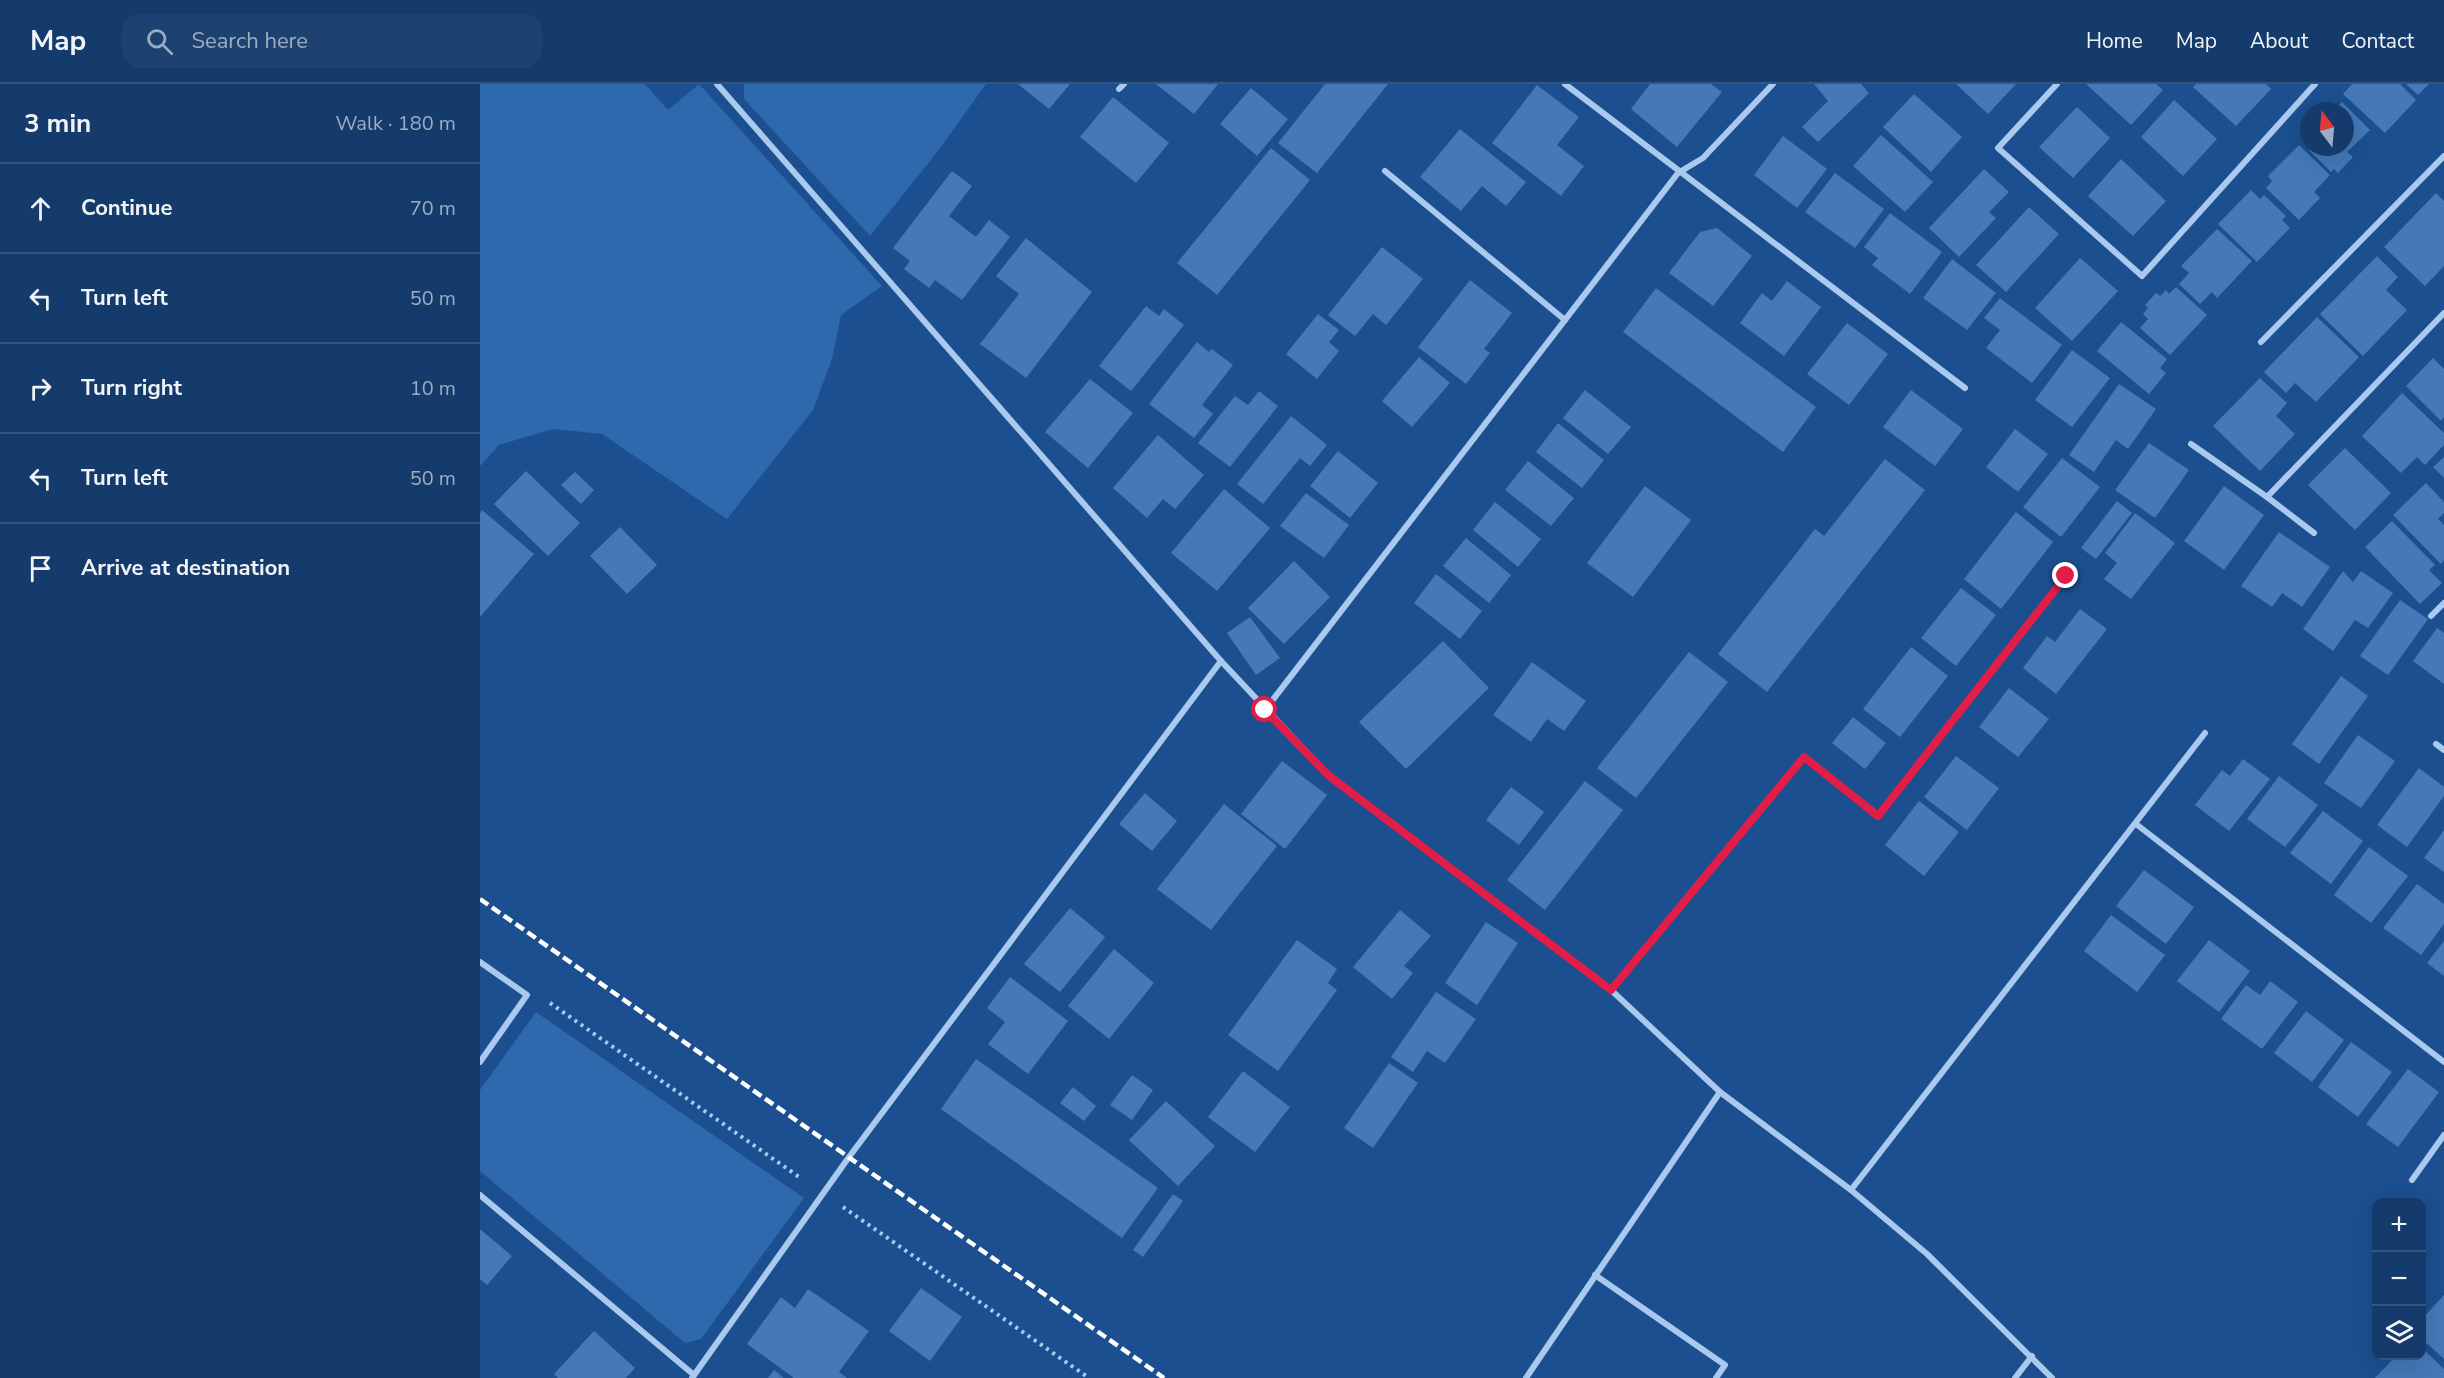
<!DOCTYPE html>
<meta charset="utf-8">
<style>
body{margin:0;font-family:"Nunito Sans",sans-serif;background:#1d4271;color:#f1f3f6}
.controls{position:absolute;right:18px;bottom:18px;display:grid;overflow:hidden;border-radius:12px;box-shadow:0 6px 24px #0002}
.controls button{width:54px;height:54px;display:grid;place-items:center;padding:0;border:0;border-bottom:2px solid #33557e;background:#143b6b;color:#f1f3f6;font:30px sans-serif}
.compass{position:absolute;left:1820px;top:18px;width:54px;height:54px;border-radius:50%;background:#143b6b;box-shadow:0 6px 24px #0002;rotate:344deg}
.stop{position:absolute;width:18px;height:18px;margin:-14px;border:4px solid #e11d48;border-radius:50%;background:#fff}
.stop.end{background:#e11d48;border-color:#fff;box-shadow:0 2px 6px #0008}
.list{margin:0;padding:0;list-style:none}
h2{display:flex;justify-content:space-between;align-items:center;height:78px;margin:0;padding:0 24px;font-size:26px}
h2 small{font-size:20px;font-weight:400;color:#9dadc1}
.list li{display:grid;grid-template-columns:39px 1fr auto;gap:18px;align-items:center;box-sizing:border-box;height:90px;padding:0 24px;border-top:2px solid #33557e}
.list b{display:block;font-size:22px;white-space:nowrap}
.list em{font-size:20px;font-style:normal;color:#9dadc1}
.icon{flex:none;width:33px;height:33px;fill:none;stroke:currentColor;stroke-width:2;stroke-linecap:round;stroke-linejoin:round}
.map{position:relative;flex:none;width:1964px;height:1294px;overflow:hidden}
header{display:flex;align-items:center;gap:36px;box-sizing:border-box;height:84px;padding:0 30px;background:#143b6b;border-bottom:2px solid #33557e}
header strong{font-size:28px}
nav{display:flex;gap:33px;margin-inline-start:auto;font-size:21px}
.search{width:420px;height:54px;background:#1d4271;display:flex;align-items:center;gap:15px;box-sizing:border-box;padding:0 21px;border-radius:18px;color:#9dadc1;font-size:22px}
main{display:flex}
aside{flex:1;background:#143b6b}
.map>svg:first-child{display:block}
.green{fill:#2e69ad}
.building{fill:#4478b7}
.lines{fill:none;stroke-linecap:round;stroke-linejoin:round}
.path{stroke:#a9c9ee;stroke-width:4;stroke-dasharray:3 4.5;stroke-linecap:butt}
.minor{stroke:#a9c9ee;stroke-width:6}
.rail{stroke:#fff;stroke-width:4.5;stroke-dasharray:10 4.5;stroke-linecap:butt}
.route{stroke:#e11d48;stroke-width:8}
</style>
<header>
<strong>Map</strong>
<div class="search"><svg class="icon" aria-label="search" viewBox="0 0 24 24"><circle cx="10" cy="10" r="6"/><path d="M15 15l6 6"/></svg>Search here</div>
<nav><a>Home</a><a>Map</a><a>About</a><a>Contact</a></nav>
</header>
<main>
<aside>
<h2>3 min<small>Walk · 180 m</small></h2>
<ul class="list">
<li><svg class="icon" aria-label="ahead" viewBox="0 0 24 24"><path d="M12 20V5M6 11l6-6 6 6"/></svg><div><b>Continue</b></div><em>70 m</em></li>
<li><svg class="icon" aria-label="left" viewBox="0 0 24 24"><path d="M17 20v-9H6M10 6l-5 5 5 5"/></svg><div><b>Turn left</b></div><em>50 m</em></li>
<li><svg class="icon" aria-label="right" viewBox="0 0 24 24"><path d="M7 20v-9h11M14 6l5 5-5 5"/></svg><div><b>Turn right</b></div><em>10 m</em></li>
<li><svg class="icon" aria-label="left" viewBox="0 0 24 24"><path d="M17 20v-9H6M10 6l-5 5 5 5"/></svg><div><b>Turn left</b></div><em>50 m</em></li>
<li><svg class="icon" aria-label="arrive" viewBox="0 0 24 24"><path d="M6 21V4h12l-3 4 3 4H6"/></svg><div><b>Arrive at destination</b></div></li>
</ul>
</aside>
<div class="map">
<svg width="1964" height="1294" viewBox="0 0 1964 1294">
<rect width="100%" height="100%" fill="#1b4f8f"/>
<g class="green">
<path d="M 0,0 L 165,0 L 188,26 L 219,0 L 402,202 L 361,231 L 352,275 L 333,326 L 247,435 L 122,350 L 73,345 L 19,361 L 0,382 Z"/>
<path d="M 264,0 L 506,0 L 458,67 L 390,152 L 264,15 Z"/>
<path d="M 56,928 L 324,1114 L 221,1255 L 205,1259 L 0,1087 L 0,1006 Z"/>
</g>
<g class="building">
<path d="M 538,0 L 590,0 L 569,25 Z"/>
<path d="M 676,0 L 738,0 L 714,30 Z"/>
<path d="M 845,0 L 908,0 L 837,89 L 798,59 Z"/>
<path d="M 1170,0 L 1231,0 L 1242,8 L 1197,63 L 1151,25 Z"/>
<path d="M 1334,0 L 1381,0 L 1389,9 L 1338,58 L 1322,43 L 1348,17 Z"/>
<path d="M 1476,0 L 1536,0 L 1508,30 Z"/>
<path d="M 1606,0 L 1676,0 L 1683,6 L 1651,41 Z"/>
<path d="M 1716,0 L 1786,0 L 1791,5 L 1756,42 L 1713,3 Z"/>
<path d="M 1872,0 L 1920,0 L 1936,16 L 1905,49 L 1863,10 Z"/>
<path d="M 1926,0 L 1949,0 L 1938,11 Z"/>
<path d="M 1057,1 L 1099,33 L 1077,61 L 1104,82 L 1081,112 L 1012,59 Z"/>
<path d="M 771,4 L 808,35 L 777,72 L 740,40 Z"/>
<path d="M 1434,10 L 1482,53 L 1451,88 L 1403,43 Z"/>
<path d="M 633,13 L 689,59 L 656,99 L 600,53 Z"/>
<path d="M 1694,16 L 1737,55 L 1703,92 L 1661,53 Z"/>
<path d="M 1862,18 L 1890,46 L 1867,68 L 1873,73 L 1858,89 L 1854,85 L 1851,88 L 1829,66 L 1833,63 L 1865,63 L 1865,27 L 1853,27 Z"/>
<path d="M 1597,23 L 1630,54 L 1593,94 L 1559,63 Z"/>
<path d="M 980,45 L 1046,98 L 1026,122 L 1002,102 L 981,127 L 940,93 Z"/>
<path d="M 1401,51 L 1453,98 L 1425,128 L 1373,82 Z"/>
<path d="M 1303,52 L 1347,85 L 1317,124 L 1274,91 Z"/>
<path d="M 1819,61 L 1850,91 L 1834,108 L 1840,114 L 1819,136 L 1786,104 L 1792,97 L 1788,92 Z"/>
<path d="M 791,64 L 830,96 L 737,211 L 697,179 Z"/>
<path d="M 1641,75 L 1686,117 L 1653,152 L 1608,112 Z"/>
<path d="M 1504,85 L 1529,108 L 1509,128 L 1516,134 L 1479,173 L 1449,144 Z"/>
<path d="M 472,87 L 492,102 L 469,132 L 496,153 L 509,136 L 530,153 L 482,216 L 455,196 L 449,204 L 424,185 L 430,177 L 413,164 Z"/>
<path d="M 1355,89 L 1404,125 L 1375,164 L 1325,128 Z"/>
<path d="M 1771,106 L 1780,115 L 1784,111 L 1806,132 L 1802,136 L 1810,144 L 1777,178 L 1738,140 Z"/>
<path d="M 1956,109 L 1964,117 L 1964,182 L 1945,202 L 1904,163 Z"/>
<path d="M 1549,123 L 1579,150 L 1526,208 L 1496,181 Z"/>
<path d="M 1410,129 L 1462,168 L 1430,210 L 1392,181 L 1398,174 L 1384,163 Z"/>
<path d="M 1237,144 L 1272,172 L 1233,222 L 1189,189 L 1220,148 Z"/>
<path d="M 1737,145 L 1772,177 L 1737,214 L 1732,208 L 1720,220 L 1699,200 L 1709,189 L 1701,182 Z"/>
<path d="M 546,154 L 612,208 L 546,294 L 500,260 L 539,210 L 516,192 Z"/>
<path d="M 902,163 L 943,195 L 906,241 L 893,230 L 875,252 L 848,231 Z"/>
<path d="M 1897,172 L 1918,193 L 1906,206 L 1927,226 L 1883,272 L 1840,230 Z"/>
<path d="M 1600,174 L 1638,207 L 1592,257 L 1555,224 Z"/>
<path d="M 1472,175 L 1516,209 L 1487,246 L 1443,214 Z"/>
<path d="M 990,196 L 1032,229 L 1004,265 L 1010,269 L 986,300 L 938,263 Z"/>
<path d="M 1307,197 L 1341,223 L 1304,272 L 1260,239 L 1282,209 L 1292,217 Z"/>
<path d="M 1696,203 L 1727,231 L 1690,271 L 1660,244 L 1668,235 L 1663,230 L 1668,224 L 1665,221 L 1676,209 L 1680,212 L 1686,206 L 1689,210 Z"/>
<path d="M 1176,204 L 1336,323 L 1303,368 L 1143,248 Z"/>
<path d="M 1520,214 L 1582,261 L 1552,299 L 1506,264 L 1520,246 L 1504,234 Z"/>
<path d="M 666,222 L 679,232 L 684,225 L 704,241 L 651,307 L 619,282 Z"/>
<path d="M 838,230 L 859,246 L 849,258 L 859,267 L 837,295 L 806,270 Z"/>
<path d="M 1837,233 L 1879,273 L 1836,318 L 1815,299 L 1806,309 L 1784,288 Z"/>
<path d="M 1641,238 L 1687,275 L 1680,284 L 1686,289 L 1669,310 L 1617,267 Z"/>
<path d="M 1367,239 L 1408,270 L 1369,321 L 1327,290 Z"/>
<path d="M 717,258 L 729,268 L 732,265 L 753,281 L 722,321 L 733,330 L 714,354 L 669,320 Z"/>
<path d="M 1592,266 L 1630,294 L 1592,343 L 1555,316 Z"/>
<path d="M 939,273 L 970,299 L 932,343 L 902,317 Z"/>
<path d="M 1953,274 L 1964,285 L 1964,333 L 1961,337 L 1926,302 Z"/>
<path d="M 1780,294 L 1807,319 L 1796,332 L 1815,350 L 1780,387 L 1733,342 Z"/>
<path d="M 610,295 L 653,329 L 608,384 L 565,348 Z"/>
<path d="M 1639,300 L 1676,325 L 1648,365 L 1636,356 L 1614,388 L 1589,371 Z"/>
<path d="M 1105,306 L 1151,343 L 1128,370 L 1083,334 Z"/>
<path d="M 1431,306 L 1483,345 L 1455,382 L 1403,343 Z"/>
<path d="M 779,307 L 798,322 L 750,383 L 718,359 L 755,312 L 768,321 Z"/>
<path d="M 1922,309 L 1964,349 L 1964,361 L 1945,381 L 1937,373 L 1921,389 L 1882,352 Z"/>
<path d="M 811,332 L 847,361 L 830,382 L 820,374 L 783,420 L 757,400 Z"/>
<path d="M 1078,339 L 1124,376 L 1102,404 L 1056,368 Z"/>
<path d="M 1535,345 L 1568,370 L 1538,408 L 1506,383 Z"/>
<path d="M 678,351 L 724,391 L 695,425 L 683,415 L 667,434 L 633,404 Z"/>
<path d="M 1669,359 L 1709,386 L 1675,434 L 1635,406 Z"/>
<path d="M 1865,364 L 1911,409 L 1875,446 L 1828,401 Z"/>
<path d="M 858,367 L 898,399 L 870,434 L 830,402 Z"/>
<path d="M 1964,373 L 1964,394 L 1953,383 Z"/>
<path d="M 1582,374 L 1620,403 L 1581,453 L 1543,423 Z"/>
<path d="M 1405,375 L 1445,406 L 1287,608 L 1238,570 L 1335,445 L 1344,452 Z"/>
<path d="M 1048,377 L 1094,414 L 1071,442 L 1025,406 Z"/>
<path d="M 46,387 L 100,439 L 68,472 L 14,420 Z"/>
<path d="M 95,388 L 114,406 L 101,420 L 81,401 Z"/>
<path d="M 1946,399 L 1964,418 L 1964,429 L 1958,435 L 1964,441 L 1964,476 L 1961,480 L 1913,431 Z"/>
<path d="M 1165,402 L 1211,436 L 1153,513 L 1107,479 Z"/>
<path d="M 1744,402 L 1784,431 L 1744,486 L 1704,457 Z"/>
<path d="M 744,405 L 790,444 L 737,507 L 691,469 Z"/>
<path d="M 826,409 L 869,441 L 844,474 L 800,442 Z"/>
<path d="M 1637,417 L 1652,429 L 1616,475 L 1601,464 Z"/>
<path d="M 1015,418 L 1061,455 L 1038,483 L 993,446 Z"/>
<path d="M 2,426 L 54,470 L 0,533 L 0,429 Z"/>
<path d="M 1536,428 L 1573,458 L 1521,525 L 1484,495 Z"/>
<path d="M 1655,429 L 1695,459 L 1651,515 L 1624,495 L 1637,479 L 1625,469 Z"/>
<path d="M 1912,437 L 1955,481 L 1949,486 L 1962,499 L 1940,520 L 1885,463 Z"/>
<path d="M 140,443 L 177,481 L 147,510 L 110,472 Z"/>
<path d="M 1799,448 L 1850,483 L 1822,523 L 1802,509 L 1792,523 L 1761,502 Z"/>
<path d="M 986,454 L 1031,491 L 1009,519 L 963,482 Z"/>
<path d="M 814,477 L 850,513 L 804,560 L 768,524 Z"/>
<path d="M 1863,487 L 1873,498 L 1881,487 L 1913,509 L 1888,544 L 1875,536 L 1853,567 L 1823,545 Z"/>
<path d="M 956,490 L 1002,527 L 980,555 L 934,519 Z"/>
<path d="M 1481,504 L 1516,531 L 1476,582 L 1441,554 Z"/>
<path d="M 1920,516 L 1948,535 L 1908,591 L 1880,572 Z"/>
<path d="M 1600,525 L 1627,545 L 1576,610 L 1543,584 L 1567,552 L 1575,558 Z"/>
<path d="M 770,533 L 800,574 L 776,591 L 747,549 Z"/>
<path d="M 1957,544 L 1964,549 L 1964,600 L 1933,577 Z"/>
<path d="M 963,557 L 1009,604 L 926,685 L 879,638 Z"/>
<path d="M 1431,563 L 1468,592 L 1420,653 L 1383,625 Z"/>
<path d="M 1209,568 L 1248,598 L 1156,714 L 1117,684 Z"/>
<path d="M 1052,578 L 1106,617 L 1084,647 L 1067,635 L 1051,658 L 1013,631 Z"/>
<path d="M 1861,592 L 1888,612 L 1839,680 L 1812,660 Z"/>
<path d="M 1529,604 L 1569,635 L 1538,673 L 1499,643 Z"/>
<path d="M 1373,633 L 1406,659 L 1385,685 L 1352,659 Z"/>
<path d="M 1878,651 L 1915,677 L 1881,724 L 1844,699 Z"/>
<path d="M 1476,672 L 1519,704 L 1487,746 L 1444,713 Z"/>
<path d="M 1763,675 L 1790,695 L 1749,747 L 1715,721 L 1742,686 L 1750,692 Z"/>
<path d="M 802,677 L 847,711 L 805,765 L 761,730 Z"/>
<path d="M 1939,684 L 1964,703 L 1964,712 L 1927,763 L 1897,741 Z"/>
<path d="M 1799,692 L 1838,721 L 1805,763 L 1767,735 Z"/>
<path d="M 1105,697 L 1143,726 L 1065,826 L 1027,796 Z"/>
<path d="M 1031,703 L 1064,728 L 1039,761 L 1006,736 Z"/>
<path d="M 665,709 L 697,737 L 672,767 L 639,740 Z"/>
<path d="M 1439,717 L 1479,748 L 1444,792 L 1405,761 Z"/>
<path d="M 744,720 L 797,762 L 731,846 L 677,805 Z"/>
<path d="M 1843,727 L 1883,757 L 1851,800 L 1810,769 Z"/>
<path d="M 1964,746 L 1964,788 L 1944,774 Z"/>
<path d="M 1889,763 L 1928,792 L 1891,839 L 1854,811 Z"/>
<path d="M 1664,786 L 1714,823 L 1686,860 L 1636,822 Z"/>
<path d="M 1937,800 L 1964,820 L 1964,840 L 1941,871 L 1903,844 Z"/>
<path d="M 590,824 L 625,853 L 580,908 L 544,880 Z"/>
<path d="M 920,826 L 951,852 L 924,882 L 933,889 L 912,915 L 873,883 Z"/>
<path d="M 1631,831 L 1685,871 L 1657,908 L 1604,867 Z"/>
<path d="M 1006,838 L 1038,859 L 997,921 L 965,899 Z"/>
<path d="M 817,856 L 857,885 L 848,899 L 857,906 L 798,987 L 748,951 Z"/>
<path d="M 1729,856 L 1770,887 L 1739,928 L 1697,897 Z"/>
<path d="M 1964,857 L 1964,892 L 1947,879 Z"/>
<path d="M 634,865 L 674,899 L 629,955 L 588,922 Z"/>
<path d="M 530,893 L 588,937 L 548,990 L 508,960 L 525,938 L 507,924 Z"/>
<path d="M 1790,897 L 1818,918 L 1782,965 L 1741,935 L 1766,901 L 1780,911 Z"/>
<path d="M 956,908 L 996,935 L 965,979 L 947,967 L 933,988 L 911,973 Z"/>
<path d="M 1826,927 L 1864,956 L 1832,998 L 1794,969 Z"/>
<path d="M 1871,958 L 1912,988 L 1878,1033 L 1838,1003 Z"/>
<path d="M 496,975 L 678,1104 L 642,1154 L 461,1025 Z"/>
<path d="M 909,979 L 938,999 L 893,1064 L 864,1044 Z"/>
<path d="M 1928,985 L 1959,1008 L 1918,1063 L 1886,1040 Z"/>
<path d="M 763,987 L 810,1023 L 775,1068 L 728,1033 Z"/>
<path d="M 652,991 L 673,1006 L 652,1036 L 630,1021 Z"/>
<path d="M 593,1003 L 616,1022 L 604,1037 L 580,1019 Z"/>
<path d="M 686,1017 L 735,1062 L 698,1102 L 649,1056 Z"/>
<path d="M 693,1110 L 703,1117 L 663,1173 L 653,1166 Z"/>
<path d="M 0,1145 L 32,1172 L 7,1201 L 0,1195 Z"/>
<path d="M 441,1204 L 482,1233 L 450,1277 L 409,1247 Z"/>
<path d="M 328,1205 L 389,1247 L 359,1288 L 367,1294 L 314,1294 L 267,1260 L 301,1213 L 315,1224 Z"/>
<path d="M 1964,1211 L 1964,1275 L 1942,1255 L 1942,1235 Z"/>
<path d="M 114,1247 L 155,1284 L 146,1294 L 78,1294 L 74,1290 Z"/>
<path d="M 1942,1264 L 1964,1285 L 1964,1294 L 1895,1294 L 1916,1272 L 1942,1272 Z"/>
<path d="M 294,1286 L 304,1294 L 288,1294 Z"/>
</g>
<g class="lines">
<g class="path">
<path d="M 70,919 L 322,1095"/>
<path d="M 363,1123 L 609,1294"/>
</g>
<g class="minor">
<path d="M 237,0 L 741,577 L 848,691 L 1131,906 L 1240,1008 L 1371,1106 L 1447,1170 L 1572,1294"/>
<path d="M 1085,0 L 1485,304"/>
<path d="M 1577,0 L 1518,64 L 1662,192 L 1835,0"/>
<path d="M 639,5 L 644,0"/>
<path d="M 905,87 L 1085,236"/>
<path d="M 1781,258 L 1964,72"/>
<path d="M 1711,360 L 1787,413 L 1964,229"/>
<path d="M 1787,413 L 1834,449"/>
<path d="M 1951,532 L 1964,519"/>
<path d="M 785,626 L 1198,89 L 1223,74 L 1293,0"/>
<path d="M 1956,660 L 1964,666"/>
<path d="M 1656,740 L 1964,978"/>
<path d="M 0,878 L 47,911 L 0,978"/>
<path d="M 1131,906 L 1324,673 L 1398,732 L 1586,492"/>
<path d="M 1932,1096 L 1964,1051"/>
<path d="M 1371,1106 L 1725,649"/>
<path d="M 0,1111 L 214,1291"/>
<path d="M 1115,1191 L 1245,1281 L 1236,1294"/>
<path d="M 212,1294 L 369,1073 L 741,577"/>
<path d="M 1046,1294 L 1240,1008"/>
<path d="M 1535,1294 L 1552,1272"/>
</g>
<path class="rail" d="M 0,815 L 684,1294"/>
</g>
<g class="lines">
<path class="route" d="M 785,626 L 848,691 L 1131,906 L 1324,673 L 1398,732 L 1586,492"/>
</g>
</svg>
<div class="controls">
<button>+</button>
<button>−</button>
<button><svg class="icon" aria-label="layers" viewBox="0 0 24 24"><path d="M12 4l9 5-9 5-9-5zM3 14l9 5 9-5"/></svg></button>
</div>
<svg class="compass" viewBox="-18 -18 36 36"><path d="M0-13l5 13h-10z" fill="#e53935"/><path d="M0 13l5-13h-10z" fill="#9dadc1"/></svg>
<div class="stop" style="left:785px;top:626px"></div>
<div class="stop end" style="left:1586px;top:492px"></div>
</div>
</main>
